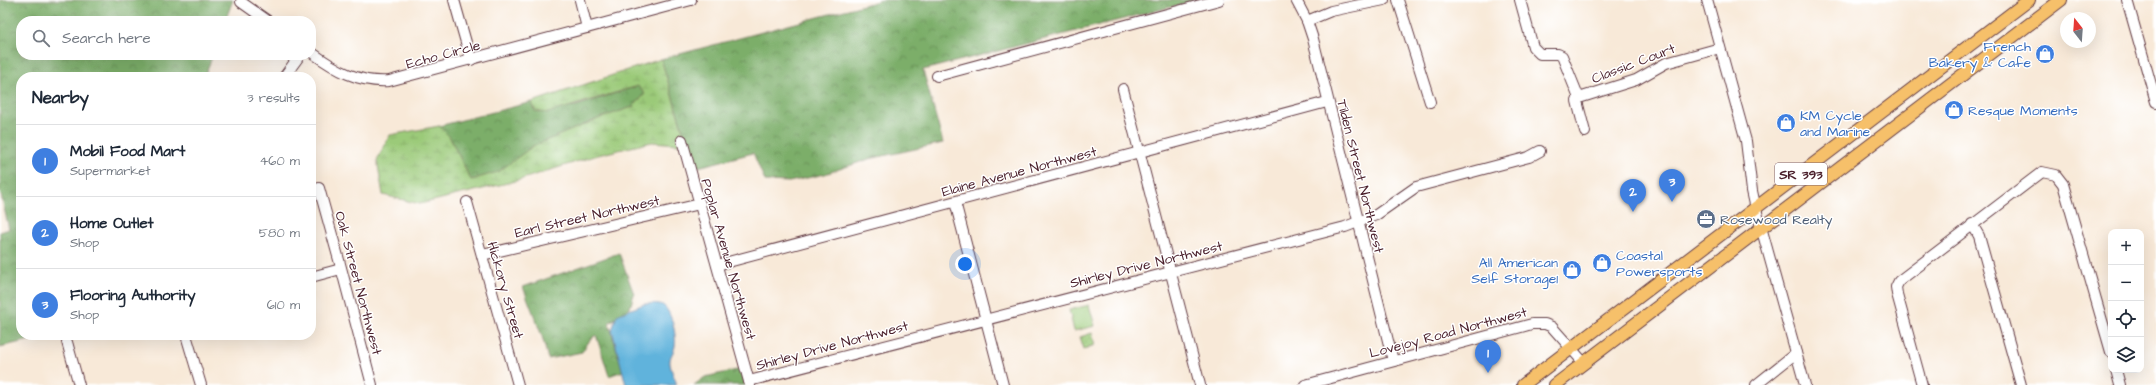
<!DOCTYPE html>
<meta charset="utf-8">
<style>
body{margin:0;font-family:"Architects Daughter",sans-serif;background:#f2f2f3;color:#1f2937}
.controls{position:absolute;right:12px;bottom:12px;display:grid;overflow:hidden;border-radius:8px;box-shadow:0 4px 16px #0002}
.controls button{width:36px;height:36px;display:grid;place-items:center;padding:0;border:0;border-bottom:1px solid #e0e1e3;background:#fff;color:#1f2937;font:20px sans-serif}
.compass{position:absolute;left:2060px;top:12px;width:36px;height:36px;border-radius:50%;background:#fff;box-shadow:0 4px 16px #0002;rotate:343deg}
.you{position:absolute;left:965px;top:264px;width:14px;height:14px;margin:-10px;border:3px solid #fff;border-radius:50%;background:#1a73e8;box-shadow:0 0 0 6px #1a73e833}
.badge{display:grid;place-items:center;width:26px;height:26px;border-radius:50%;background:#111827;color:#fff;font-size:13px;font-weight:700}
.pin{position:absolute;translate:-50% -33px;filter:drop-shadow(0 1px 2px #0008)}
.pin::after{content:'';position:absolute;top:21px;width:14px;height:12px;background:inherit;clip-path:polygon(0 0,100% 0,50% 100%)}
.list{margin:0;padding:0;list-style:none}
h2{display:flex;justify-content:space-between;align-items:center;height:52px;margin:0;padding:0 16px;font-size:17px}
h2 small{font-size:13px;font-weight:400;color:#747a83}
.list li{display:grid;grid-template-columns:26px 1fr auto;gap:12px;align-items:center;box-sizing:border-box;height:72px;padding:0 16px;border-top:1px solid #e0e1e3}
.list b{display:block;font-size:15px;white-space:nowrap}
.list p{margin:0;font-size:13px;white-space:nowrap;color:#747a83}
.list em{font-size:13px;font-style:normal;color:#747a83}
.icon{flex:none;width:22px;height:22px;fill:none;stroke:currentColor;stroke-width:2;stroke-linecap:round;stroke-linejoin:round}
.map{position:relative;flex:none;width:2156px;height:385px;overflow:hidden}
.search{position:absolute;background:#fff;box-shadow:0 4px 16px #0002;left:16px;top:16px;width:300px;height:44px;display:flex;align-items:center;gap:10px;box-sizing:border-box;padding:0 14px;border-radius:16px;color:#747a83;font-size:15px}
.panel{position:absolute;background:#fff;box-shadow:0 4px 16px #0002;left:16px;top:72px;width:300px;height:268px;border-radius:16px}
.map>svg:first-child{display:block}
.grass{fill:#9bca79;stroke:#727452}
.forest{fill:url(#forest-crowns);stroke:#63664a}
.wetland{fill:url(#wetland-marsh);stroke:#727452}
.park{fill:url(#park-dots);stroke:#727452}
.water{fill:#61b3dc;stroke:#566984}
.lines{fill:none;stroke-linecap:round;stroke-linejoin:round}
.minor-casing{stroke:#643d45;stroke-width:12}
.major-casing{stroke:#643d45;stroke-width:14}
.minor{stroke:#fff;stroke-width:10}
.major{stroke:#f6c06b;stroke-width:12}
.labels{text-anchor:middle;stroke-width:3;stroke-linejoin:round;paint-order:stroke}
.shield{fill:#fff;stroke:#80626b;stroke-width:1}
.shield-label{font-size:13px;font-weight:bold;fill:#4a1f2b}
.shop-label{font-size:14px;fill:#366cbe;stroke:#fff;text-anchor:start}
.street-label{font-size:14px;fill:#4a1f2b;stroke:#fff}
.service-label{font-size:14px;fill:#4e5e75;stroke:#fff;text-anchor:start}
</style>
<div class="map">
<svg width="2156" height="385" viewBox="0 0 2156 385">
<defs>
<pattern id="forest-crowns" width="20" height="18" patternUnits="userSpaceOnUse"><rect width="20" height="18" fill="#7cae69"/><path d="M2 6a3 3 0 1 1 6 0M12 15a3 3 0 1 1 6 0" fill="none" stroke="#688d57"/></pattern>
<pattern id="wetland-marsh" width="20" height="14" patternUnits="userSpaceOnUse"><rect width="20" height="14" fill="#9bca79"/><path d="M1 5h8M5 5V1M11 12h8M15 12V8" fill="none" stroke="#87ad69"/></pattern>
<pattern id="park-dots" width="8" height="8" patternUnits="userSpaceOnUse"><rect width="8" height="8" fill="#9bca79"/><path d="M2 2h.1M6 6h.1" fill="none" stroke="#87ad69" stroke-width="1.8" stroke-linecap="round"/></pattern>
</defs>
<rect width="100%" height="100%" fill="#fff"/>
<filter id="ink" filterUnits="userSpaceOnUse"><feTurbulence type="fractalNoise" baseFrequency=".025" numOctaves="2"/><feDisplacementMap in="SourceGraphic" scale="8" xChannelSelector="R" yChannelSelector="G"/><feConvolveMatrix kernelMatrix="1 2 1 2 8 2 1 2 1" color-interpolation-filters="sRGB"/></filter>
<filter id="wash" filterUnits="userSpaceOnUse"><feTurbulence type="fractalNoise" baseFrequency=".012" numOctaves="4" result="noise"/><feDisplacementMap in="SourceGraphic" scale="16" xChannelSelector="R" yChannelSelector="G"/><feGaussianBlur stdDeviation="0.9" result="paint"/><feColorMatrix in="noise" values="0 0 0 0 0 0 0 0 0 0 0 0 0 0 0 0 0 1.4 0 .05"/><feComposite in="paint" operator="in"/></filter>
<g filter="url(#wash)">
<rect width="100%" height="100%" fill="#f8e9d8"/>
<path class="grass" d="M 1089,305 L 1095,326 L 1074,331 L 1069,310 Z"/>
<g class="forest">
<path d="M 0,0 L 233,0 L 225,21 L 21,21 L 21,55 L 213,55 L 204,77 L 21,77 L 21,335 L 51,335 L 0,347 L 0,232 L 9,229 L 0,191 Z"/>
<path d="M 882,0 L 1198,0 L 923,70 L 943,143 L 869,159 L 825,174 L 789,182 L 765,181 L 753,153 L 698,167 L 685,137 L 661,59 Z"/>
<path d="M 638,86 L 645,94 L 633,107 L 603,117 L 533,146 L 499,172 L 471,180 L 449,136 L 439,126 L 532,102 L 535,111 L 576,106 Z"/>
<path d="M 619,253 L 634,294 L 630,308 L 609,323 L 623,371 L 609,376 L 596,335 L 590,340 L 582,352 L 548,359 L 542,336 L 523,287 Z"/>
<path d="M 741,369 L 746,385 L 694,385 L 705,377 Z"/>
</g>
<path class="wetland" d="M 661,59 L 687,145 L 684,135 L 677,137 L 679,144 L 652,142 L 598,155 L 516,181 L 420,204 L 383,195 L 377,160 L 390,135 L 439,126 L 449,136 L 471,180 L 498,172 L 533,146 L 603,117 L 633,107 L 645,94 L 638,86 L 548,113 L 535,111 L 532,102 Z"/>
<path class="park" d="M 1092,333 L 1095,345 L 1084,349 L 1080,337 Z"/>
<path class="water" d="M 644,304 C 649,304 655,303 660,304 C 671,306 677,336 675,346 C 674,353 669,356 670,364 C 671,371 675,378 677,385 L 626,385 L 612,330 L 617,315 Z"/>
</g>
<g filter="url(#ink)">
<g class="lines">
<defs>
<g id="minor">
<path d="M 454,0 L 471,60"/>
<path d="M 580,0 L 587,28"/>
<path d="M 1296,0 L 1307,21 L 1313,39 L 1393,361"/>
<path d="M 1398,0 L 1430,102"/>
<path d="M 1520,0 L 1533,47 L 1540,54 L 1558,54 L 1562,56 L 1579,98"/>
<path d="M 1707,0 L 1746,141 L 1752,191 L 1756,209 L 1805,385"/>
<path d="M 2127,0 L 2156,102"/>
<path d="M 241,2 L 268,21"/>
<path d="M 1307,21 L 1331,11 L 1384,0"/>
<path d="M 311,52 C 336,70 358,83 389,81 L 691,0"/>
<path d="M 937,76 L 1219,0"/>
<path d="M 284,77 L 300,55"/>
<path d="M 1123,89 L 1200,385"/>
<path d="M 1585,132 L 1577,101 L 1579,98 L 1636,80 L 1666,63 L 1720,48"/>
<path d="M 682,140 L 750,385"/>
<path d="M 319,188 L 339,260 L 372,385"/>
<path d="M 467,202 L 518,385"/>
<path d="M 955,202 L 1003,385"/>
<path d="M 1972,224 L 1979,236 L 2021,385"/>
<path d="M 482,255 L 700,204"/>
<path d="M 717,265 L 1327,102"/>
<path d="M 311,277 L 341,269"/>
<path d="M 186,335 L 201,385"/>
<path d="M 67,342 L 79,385"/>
<path d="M 2116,370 L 2120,385"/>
<path d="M 749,381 L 1345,227 L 1376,215 L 1416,187 L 1529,157 L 1540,151"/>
<path d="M 1305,385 L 1532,324 L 1545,324 L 1552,327 L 1584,363"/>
<path d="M 1756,385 L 1796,353"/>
<path d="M 1922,385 L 1897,294 L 1896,287 L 1899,281 L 2042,172 L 2056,175 L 2063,184 L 2111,352"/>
</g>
<g id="major">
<path d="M 1523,385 L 2029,0"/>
<path d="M 1555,385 L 2061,0"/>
</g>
</defs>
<use href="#minor" class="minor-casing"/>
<use href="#major" class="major-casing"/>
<use href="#minor" class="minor"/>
<use href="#major" class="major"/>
</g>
</g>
<defs>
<symbol id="shop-disc" viewBox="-11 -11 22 22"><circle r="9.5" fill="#3f7fe0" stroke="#fff"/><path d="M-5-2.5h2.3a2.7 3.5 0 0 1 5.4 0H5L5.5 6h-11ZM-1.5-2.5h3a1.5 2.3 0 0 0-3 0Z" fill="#fff"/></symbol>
<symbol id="office-disc" viewBox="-11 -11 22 22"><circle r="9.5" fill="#5c6f8a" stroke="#fff"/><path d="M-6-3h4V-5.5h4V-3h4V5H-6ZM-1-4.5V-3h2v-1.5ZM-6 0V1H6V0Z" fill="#fff"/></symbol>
</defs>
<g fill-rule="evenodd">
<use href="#shop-disc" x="2034" y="43" width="22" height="22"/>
<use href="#shop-disc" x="1943" y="99" width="22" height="22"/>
<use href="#shop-disc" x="1775" y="112" width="22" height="22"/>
<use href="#office-disc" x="1695" y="208" width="22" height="22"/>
<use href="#shop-disc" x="1591" y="252" width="22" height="22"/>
<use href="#shop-disc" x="1561" y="259" width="22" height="22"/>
</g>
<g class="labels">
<rect class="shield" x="1775" y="163" width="52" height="22" rx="3"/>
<g class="shield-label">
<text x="1801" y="179">SR 393</text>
</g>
<g class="shop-label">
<text x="2031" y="51" text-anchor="end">French<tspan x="2031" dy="16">Bakery &amp; Cafe</tspan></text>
<text x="1968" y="115">Resque Moments</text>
<text x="1800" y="120">KM Cycle<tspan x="1800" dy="16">and Marine</tspan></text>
<text x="1616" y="260">Coastal<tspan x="1616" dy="16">Powersports</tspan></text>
<text x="1558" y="267" text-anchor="end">All American<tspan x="1558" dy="16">Self Storage1</tspan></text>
</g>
<g class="street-label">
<text transform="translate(443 54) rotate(-15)" y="5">Echo Circle</text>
<text transform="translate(1633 63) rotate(-21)" y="5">Classic Court</text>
<text transform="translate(1019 171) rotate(-15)" y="5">Elaine Avenue Northwest</text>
<text transform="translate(1361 176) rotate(76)" y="5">Tilden Street Northwest</text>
<text transform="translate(587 216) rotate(-13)" y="5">Earl Street Northwest</text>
<text transform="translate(729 259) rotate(74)" y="5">Poplar Avenue Northwest</text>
<text transform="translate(1146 264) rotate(-14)" y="5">Shirley Drive Northwest</text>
<text transform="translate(359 283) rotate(75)" y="5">Oak Street Northwest</text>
<text transform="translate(506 290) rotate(74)" y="5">Hickory Street</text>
<text transform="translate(1448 332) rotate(-15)" y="5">Lovejoy Road Northwest</text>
<text transform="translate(832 345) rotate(-15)" y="5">Shirley Drive Northwest</text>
</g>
<g class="service-label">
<text x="1720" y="224">Rosewood Realty</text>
</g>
</g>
</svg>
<div class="controls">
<button>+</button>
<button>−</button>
<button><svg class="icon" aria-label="locate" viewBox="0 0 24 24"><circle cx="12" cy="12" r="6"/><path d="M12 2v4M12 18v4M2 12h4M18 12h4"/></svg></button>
<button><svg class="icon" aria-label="layers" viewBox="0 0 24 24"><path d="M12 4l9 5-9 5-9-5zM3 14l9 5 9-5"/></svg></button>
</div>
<svg class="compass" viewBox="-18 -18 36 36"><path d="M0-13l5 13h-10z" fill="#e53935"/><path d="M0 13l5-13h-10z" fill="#747a83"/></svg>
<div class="you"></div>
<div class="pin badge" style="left:1488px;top:373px;background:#3f7fe0">1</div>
<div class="pin badge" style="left:1633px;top:212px;background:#3f7fe0">2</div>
<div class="pin badge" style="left:1672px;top:202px;background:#3f7fe0">3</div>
<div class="search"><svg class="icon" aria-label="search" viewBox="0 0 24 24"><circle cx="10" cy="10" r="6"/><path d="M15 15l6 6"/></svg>Search here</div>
<section class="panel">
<h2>Nearby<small>3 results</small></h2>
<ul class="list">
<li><span class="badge" style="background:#3f7fe0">1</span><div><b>Mobil Food Mart</b><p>Supermarket</p></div><em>460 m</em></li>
<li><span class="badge" style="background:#3f7fe0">2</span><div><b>Home Outlet</b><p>Shop</p></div><em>580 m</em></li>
<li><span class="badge" style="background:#3f7fe0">3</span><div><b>Flooring Authority</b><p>Shop</p></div><em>610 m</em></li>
</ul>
</section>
</div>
